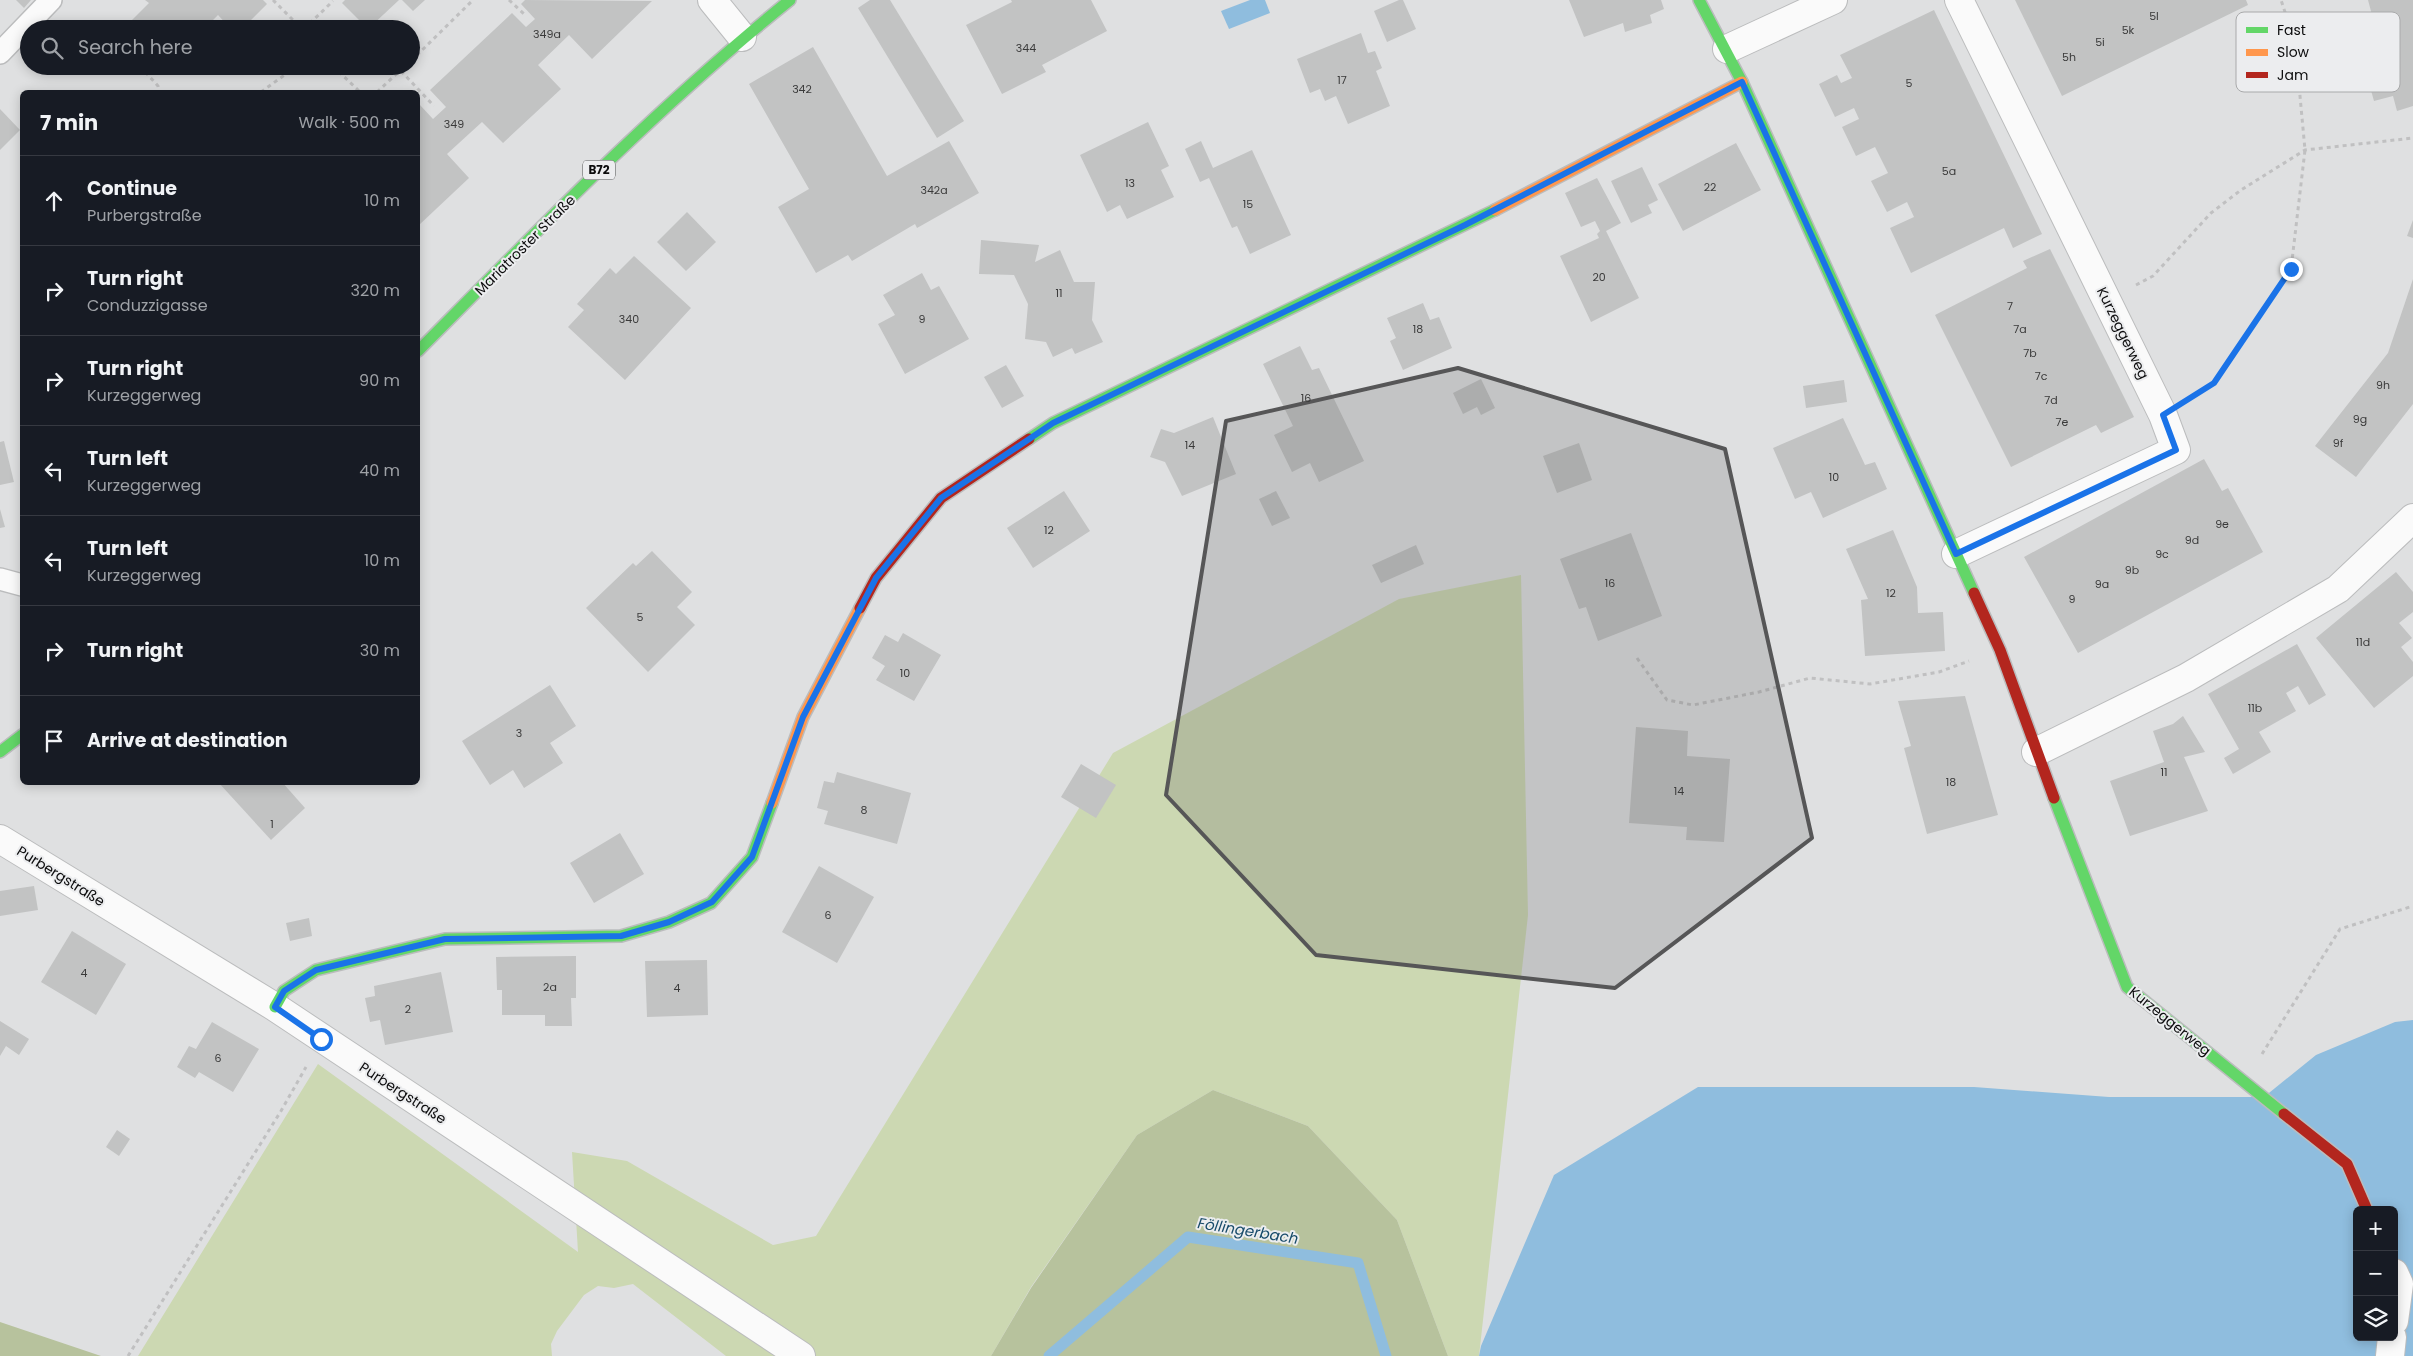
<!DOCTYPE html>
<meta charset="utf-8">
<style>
body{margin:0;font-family:Poppins,sans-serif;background:#242831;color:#f1f3f6}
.controls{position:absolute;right:15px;bottom:15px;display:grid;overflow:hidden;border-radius:8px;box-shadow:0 2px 12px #0003}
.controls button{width:45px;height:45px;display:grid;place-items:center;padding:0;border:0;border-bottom:1px solid #363941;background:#171b24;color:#f1f3f6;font:25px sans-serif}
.stop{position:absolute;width:15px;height:15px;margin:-11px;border:4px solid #1a73e8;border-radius:50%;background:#fff}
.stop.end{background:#1a73e8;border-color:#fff;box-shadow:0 1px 5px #0008}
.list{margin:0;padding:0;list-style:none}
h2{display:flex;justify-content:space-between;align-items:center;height:65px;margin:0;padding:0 20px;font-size:21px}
h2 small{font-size:16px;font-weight:400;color:#9ea1a6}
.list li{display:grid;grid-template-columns:32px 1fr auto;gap:15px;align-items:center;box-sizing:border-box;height:90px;padding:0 20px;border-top:1px solid #363941}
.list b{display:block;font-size:19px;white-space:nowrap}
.list p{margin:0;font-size:16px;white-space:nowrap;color:#9ea1a6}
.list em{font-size:16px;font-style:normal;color:#9ea1a6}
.icon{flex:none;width:28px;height:28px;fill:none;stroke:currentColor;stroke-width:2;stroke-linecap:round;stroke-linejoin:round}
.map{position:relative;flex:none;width:2413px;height:1356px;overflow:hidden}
.search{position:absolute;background:#171b24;box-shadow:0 2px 12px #0003;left:20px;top:20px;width:400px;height:55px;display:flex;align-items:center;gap:12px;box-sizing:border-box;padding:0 18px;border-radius:28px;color:#9ea1a6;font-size:19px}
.panel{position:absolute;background:#171b24;box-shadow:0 2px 12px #0003;left:20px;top:90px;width:400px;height:695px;border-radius:8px}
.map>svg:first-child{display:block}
.green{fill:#ccd8b2}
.forest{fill:#b7c29d}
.water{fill:#8fbdde;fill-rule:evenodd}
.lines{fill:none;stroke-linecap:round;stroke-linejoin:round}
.stream{stroke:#8fbdde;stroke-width:11}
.building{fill:#c2c3c3}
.lane-casing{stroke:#bbbcbd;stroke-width:24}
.street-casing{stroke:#bbbcbd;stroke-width:30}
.fast-casing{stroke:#bbbcbd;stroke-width:14}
.slow-casing{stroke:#bbbcbd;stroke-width:14}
.jam-casing{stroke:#bbbcbd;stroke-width:14}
.path{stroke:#c0c0c1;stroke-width:3;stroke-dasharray:4 4;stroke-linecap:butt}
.lane{stroke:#fafafa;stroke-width:21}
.street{stroke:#fafafa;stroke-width:28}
.fast{stroke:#63d668;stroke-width:11}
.slow{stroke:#ff974d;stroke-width:11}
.jam{stroke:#b3261e;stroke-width:11}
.route{stroke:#1a73e8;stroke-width:6}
.marked{fill:#565657;fill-opacity:0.2;stroke:#565657;stroke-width:4;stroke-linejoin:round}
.labels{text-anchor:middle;stroke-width:4;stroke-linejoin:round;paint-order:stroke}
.number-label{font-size:11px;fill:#3a3a3a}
.shield{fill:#ecedef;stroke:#4f5051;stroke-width:1}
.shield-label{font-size:12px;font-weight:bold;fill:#0c0c0d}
.street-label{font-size:14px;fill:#0c0c0d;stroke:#ecedef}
.water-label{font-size:15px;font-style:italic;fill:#184b6a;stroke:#ecedef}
.key{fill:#ecedef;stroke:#a9aaab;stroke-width:1}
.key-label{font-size:14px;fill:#0c0c0d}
</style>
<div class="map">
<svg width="2413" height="1356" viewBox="0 0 2413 1356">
<rect width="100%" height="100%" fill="#dfe0e1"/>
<path class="green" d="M 1521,575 L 1528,915 L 1479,1356 L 1448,1356 L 1397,1220 L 1308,1126 L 1213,1090 L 1137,1135 L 1031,1287 L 991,1356 L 726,1356 L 633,1284 L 614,1288 L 598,1286 L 584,1295 L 557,1331 L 551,1344 L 552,1356 L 138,1356 L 318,1064 L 578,1252 L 572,1152 L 627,1161 L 773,1245 L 816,1236 L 1113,753 L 1399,599 Z"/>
<g class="forest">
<path d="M 1213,1090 L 1308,1126 L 1397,1220 L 1448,1356 L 991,1356 L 1031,1288 L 1137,1135 Z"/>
<path d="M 0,1322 L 101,1356 L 0,1356 Z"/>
</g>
<g class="water">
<path d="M 1250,0 L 1265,0 L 1270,13 L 1229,29 L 1221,11 Z"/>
<path d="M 2413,1020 L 2413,1356 L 1479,1356 L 1481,1346 L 1554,1175 L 1698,1087 L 1974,1087 L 2109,1097 L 2264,1097 L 2316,1055 L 2395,1022 ZM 2357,1210 L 2394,1210 L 2394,1337 L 2357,1337 Z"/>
</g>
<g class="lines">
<path class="stream" d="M 1049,1356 L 1188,1237 L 1358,1263 L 1386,1356"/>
</g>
<g class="building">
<path d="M 16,0 L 31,0 L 24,8 Z"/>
<path d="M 145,0 L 263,0 L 267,4 L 242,29 L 231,29 L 218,15 L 204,29 L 140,29 L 132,20 L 149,3 Z"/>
<path d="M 345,0 L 399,0 L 368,29 L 342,3 Z"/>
<path d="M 402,0 L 425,0 L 413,11 Z"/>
<path d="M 525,0 L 652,1 L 592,59 L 569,35 L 538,65 L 561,89 L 503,143 L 482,122 L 447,154 L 469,178 L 418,226 L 418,108 L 420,105 L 433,119 L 446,107 L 430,90 L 512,13 L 526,27 L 535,19 L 521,4 Z"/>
<path d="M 870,0 L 890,0 L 964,121 L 937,138 L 858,8 Z"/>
<path d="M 1011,0 L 1091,0 L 1107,31 L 1042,65 L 1046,72 L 1002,94 L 966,25 L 1012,2 Z"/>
<path d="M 1399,0 L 1403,0 L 1416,29 L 1387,42 L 1374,11 Z"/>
<path d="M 1569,0 L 1661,0 L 1664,9 L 1650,15 L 1652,23 L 1625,32 L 1623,23 L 1584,37 Z"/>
<path d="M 2015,0 L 2246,0 L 2248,5 L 2062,96 Z"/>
<path d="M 2368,0 L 2413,0 L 2413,106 L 2397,111 L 2393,96 L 2374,101 L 2365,69 L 2387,63 L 2381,44 L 2359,51 L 2351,22 L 2372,15 Z"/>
<path d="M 1934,10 L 2042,234 L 2013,248 L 2004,228 L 1911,273 L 1890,228 L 1914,217 L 1907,202 L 1887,212 L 1871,181 L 1888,173 L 1875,147 L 1856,156 L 1842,127 L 1859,119 L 1854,108 L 1835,117 L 1819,84 L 1837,75 L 1841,83 L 1852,78 L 1840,55 Z"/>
<path d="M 1361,33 L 1368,53 L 1375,51 L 1382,68 L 1376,71 L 1390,106 L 1348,124 L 1336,96 L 1325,101 L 1320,89 L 1310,93 L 1297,59 Z"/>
<path d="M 813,47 L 887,176 L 949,141 L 979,193 L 917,228 L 915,224 L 852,261 L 848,255 L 816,273 L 778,207 L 809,189 L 749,84 Z"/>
<path d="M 0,109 L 20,130 L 0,150 Z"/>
<path d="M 1148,122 L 1169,166 L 1161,170 L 1174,197 L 1127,219 L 1120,205 L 1107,212 L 1080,155 Z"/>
<path d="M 1201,141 L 1213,168 L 1252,150 L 1291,235 L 1250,254 L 1237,226 L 1232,228 L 1209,178 L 1200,182 L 1185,149 Z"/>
<path d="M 1736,143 L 1761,190 L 1683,231 L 1658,184 Z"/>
<path d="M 1642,167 L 1658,200 L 1648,205 L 1652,213 L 1631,223 L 1611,181 Z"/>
<path d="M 1597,178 L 1621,223 L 1606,231 L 1639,298 L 1591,322 L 1560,256 L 1599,238 L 1597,234 L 1600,231 L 1595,221 L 1581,227 L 1565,193 Z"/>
<path d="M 687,212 L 716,242 L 686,271 L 657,242 Z"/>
<path d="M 2413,220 L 2413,238 L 2407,236 Z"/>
<path d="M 981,240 L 1039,245 L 1035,262 L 1060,250 L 1074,282 L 1095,282 L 1092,320 L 1103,342 L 1075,354 L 1072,348 L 1053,357 L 1046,342 L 1025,339 L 1028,304 L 1014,275 L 979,274 Z"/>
<path d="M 2050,249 L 2134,417 L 2101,433 L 2096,425 L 2011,467 L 1935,315 L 2027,268 L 2023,261 Z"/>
<path d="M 634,256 L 691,308 L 625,380 L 568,327 L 584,310 L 577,304 L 610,268 L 616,274 Z"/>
<path d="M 922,273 L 931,290 L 939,286 L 969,339 L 905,374 L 878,324 L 895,315 L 883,295 Z"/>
<path d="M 2413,279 L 2413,404 L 2356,477 L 2315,446 L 2388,353 Z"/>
<path d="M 1423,303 L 1430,320 L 1439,317 L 1452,348 L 1403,370 L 1390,341 L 1396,338 L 1387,318 Z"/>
<path d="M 1300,346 L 1312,370 L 1319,368 L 1364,461 L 1319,482 L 1310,463 L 1292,472 L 1274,435 L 1293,426 L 1263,364 Z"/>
<path d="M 1006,365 L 1024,396 L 1002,408 L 984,377 Z"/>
<path d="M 1481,379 L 1495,408 L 1481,415 L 1477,407 L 1463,414 L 1453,393 Z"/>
<path d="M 1844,380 L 1847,402 L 1806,408 L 1803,386 Z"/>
<path d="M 1213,417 L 1236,474 L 1182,496 L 1165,462 L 1150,457 L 1161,429 L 1174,433 Z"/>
<path d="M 1843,418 L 1865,465 L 1875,462 L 1887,489 L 1823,518 L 1811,492 L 1795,499 L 1773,448 Z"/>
<path d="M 4,441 L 14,482 L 0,485 L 0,442 Z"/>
<path d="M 1579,443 L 1592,480 L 1557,493 L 1543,456 Z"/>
<path d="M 2204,459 L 2222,491 L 2228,488 L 2263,552 L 2078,653 L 2024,557 Z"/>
<path d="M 1064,491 L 1090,531 L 1033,568 L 1007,528 Z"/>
<path d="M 1276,491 L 1290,518 L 1272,526 L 1259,499 Z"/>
<path d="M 0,509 L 5,527 L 0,528 Z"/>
<path d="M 1893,530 L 1917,587 L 1918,613 L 1943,612 L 1945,651 L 1865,656 L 1861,600 L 1868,599 L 1846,549 Z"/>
<path d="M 1631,533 L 1662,616 L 1598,641 L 1586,607 L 1579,609 L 1560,559 Z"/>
<path d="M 1416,545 L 1424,564 L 1381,583 L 1372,565 Z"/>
<path d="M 652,551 L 692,592 L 677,607 L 695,625 L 648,672 L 586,608 L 633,563 L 636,566 Z"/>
<path d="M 2396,572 L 2413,592 L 2413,612 L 2399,623 L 2412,638 L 2401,647 L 2413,662 L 2413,676 L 2374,708 L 2316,638 Z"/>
<path d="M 903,633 L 941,655 L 914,701 L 876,680 L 885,666 L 872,658 L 885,635 L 898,642 Z"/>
<path d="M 2297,644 L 2326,695 L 2309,705 L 2298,686 L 2286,693 L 2296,711 L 2259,732 L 2271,752 L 2233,774 L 2224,758 L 2239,749 L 2208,694 Z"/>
<path d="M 550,685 L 576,726 L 550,743 L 563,763 L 524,788 L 513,770 L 490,785 L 462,741 Z"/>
<path d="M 1965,696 L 1998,815 L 1927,834 L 1904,748 L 1911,746 L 1898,701 Z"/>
<path d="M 2183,716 L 2205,752 L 2184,757 L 2208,811 L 2130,836 L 2110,781 L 2164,762 L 2153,731 L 2173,724 Z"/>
<path d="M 1636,727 L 1688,731 L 1687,756 L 1730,759 L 1724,842 L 1686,840 L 1687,827 L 1629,823 Z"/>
<path d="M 1081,764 L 1116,785 L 1096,818 L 1061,797 Z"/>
<path d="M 837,772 L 911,793 L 897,844 L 824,824 L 828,811 L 817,808 L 824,781 L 834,783 Z"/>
<path d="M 218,782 L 282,782 L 305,808 L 271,840 Z"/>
<path d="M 620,833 L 644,874 L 594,903 L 570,863 Z"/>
<path d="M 819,866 L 874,897 L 837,963 L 782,932 Z"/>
<path d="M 34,886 L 38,910 L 0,916 L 0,891 Z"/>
<path d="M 309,918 L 312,936 L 290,941 L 286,923 Z"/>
<path d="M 72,931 L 126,964 L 96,1015 L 41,982 Z"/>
<path d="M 576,956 L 576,998 L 571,998 L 572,1026 L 545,1026 L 545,1015 L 502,1015 L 502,990 L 497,990 L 496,957 Z"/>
<path d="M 707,960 L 708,1015 L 647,1017 L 645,961 Z"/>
<path d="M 441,972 L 453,1032 L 385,1045 L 380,1020 L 370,1022 L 365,998 L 375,996 L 374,986 Z"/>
<path d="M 0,1021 L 29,1039 L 19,1055 L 6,1046 L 0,1056 Z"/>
<path d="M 212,1022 L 259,1049 L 233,1092 L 199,1072 L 195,1078 L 177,1067 L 189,1046 L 196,1049 Z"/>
<path d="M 117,1130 L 130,1139 L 119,1156 L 106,1147 Z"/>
</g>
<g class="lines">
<defs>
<g id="lane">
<path d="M 0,53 L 51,0"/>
<path d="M 0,579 L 22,585"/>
</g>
<g id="street">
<path d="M 712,0 L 742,37"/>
<path d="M 1727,49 L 1833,0"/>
<path d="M 1956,554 L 2176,450 L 2163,415 L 1959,0"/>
<path d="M 2036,752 L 2186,678 L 2338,589 L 2413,518"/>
<path d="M 0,839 L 275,1007 L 801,1356"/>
<path d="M 2394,1273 L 2399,1284 L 2394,1321"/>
<path d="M 2390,1356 L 2392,1337"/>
</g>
<g id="fast">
<path d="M 1699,0 L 1742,82 L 1974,593"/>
<path d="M 418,351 C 538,230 657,107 790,0"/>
<path d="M 1029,439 L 1053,423 L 1495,210"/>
<path d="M 0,752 L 22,735"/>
<path d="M 2054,798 L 2127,987 L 2284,1114"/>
<path d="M 275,1007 L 284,991 L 316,970 L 445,939 L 621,936 L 669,922 L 711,903 L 752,857 L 772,803"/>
</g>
<g id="slow">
<path d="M 1495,210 L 1742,82"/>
<path d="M 772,803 L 803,717 L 860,608"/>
</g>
<g id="jam">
<path d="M 1974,593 L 2000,650 L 2054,798"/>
<path d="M 860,608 L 876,578 L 941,498 L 1029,439"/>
<path d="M 2284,1114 L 2347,1164 L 2367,1210"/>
</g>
</defs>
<use href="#lane" class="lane-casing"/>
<use href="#street" class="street-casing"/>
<use href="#fast" class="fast-casing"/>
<use href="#slow" class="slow-casing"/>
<use href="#jam" class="jam-casing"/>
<g class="path">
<path d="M 273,0 L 302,29"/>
<path d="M 509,0 L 524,14"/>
<path d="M 304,29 L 333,1"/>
<path d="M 411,61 L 473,0"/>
<path d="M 140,66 L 158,86 L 159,92"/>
<path d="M 333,66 L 360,92"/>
<path d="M 401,71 L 434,106"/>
<path d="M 261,92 L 297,66"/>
<path d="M 377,92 L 405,66"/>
<path d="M 2136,285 L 2153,276 L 2211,213 L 2241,190 L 2305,150 L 2413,138"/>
<path d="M 2191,397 L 2215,383 L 2291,269 L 2305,150 L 2295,42 L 2281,0"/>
<path d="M 1637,658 L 1667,700 L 1693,705 L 1759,692 L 1810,678 L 1870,684 L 1939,672 L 1969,661"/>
<path d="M 2262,1054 L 2340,929 L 2413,906"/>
<path d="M 128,1356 L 281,1111 L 306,1067"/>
</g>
<use href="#lane" class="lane"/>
<use href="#street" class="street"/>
<use href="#fast" class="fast"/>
<use href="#slow" class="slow"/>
<use href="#jam" class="jam"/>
</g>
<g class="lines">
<path class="route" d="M 321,1039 L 275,1007 L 284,991 L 316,970 L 445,939 L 621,936 L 669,922 L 712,902 L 752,857 L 803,717 L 876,578 L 941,498 L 1053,423 L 1465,225 L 1742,82 L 1956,554 L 2176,450 L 2163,415 L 2214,383 L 2291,269"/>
</g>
<path class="marked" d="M 1458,368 L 1725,449 L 1812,838 L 1615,988 L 1316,955 L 1166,795 L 1226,421 Z"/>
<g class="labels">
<g class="number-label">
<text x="2154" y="20">5l</text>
<text x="2128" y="34">5k</text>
<text x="547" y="38">349a</text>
<text x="2100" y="46">5i</text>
<text x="1026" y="52">344</text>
<text x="2069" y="61">5h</text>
<text x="1342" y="84">17</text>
<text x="1909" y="87">5</text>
<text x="802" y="93">342</text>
<text x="454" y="128">349</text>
<text x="1949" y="175">5a</text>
<text x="1130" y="187">13</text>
<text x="1710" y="191">22</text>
<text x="934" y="194">342a</text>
<text x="1248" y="208">15</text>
<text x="1599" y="281">20</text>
<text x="1059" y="297">11</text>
<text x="2010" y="310">7</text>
<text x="629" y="323">340</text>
<text x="922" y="323">9</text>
<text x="1418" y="333">18</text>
<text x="2020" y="333">7a</text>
<text x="2030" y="357">7b</text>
<text x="2041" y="380">7c</text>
<text x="2383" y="389">9h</text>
<text x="1306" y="402">16</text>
<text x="2051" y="404">7d</text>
<text x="2360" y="423">9g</text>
<text x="2062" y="426">7e</text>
<text x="2338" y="447">9f</text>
<text x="1190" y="449">14</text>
<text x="1834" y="481">10</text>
<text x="2222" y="528">9e</text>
<text x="1049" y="534">12</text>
<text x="2192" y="544">9d</text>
<text x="2162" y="558">9c</text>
<text x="2132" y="574">9b</text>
<text x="1610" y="587">16</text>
<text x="2102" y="588">9a</text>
<text x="1891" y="597">12</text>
<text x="2072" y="603">9</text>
<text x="640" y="621">5</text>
<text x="2363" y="646">11d</text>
<text x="905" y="677">10</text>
<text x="2255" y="712">11b</text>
<text x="519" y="737">3</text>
<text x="2164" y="776">11</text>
<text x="1951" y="786">18</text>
<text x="1679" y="795">14</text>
<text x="864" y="814">8</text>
<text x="272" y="828">1</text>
<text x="828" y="919">6</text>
<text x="84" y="977">4</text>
<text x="550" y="991">2a</text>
<text x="677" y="992">4</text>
<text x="408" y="1013">2</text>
<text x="218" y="1062">6</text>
</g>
<rect class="shield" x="583" y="160.5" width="32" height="19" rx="4"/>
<g class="shield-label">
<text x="599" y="174">B72</text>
</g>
<g class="street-label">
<text transform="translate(525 245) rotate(-45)" y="5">Mariatroster Straße</text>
<text transform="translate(2123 333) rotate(64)" y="5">Kurzeggerweg</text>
<text transform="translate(61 876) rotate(32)" y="5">Purbergstraße</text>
<text transform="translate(2170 1021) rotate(39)" y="5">Kurzeggerweg</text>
<text transform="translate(403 1093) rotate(33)" y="5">Purbergstraße</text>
</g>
<g class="water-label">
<text transform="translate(1248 1231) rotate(9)" y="5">Föllingerbach</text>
</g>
</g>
<rect x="2236" y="12" width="164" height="80" rx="8" class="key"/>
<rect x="2246" y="27" width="22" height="6" fill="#63d668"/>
<rect x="2246" y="49" width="22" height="7" fill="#ff974d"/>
<rect x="2246" y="72" width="22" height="6" fill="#b3261e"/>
<g class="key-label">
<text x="2277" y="35">Fast</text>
<text x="2277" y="57">Slow</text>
<text x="2277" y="80">Jam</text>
</g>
</svg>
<div class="controls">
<button>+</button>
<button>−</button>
<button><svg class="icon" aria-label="layers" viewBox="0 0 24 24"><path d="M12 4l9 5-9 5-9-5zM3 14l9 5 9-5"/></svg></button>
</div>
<div class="stop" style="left:321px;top:1039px"></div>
<div class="stop end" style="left:2291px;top:269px"></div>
<div class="search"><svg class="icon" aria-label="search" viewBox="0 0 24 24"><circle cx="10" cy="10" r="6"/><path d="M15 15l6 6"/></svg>Search here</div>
<section class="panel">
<h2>7 min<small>Walk · 500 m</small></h2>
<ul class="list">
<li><svg class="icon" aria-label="ahead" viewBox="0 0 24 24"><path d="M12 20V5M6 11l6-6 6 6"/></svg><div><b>Continue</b><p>Purbergstraße</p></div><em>10 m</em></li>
<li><svg class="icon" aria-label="right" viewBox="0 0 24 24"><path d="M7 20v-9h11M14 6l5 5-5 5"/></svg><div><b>Turn right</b><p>Conduzzigasse</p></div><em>320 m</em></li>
<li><svg class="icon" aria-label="right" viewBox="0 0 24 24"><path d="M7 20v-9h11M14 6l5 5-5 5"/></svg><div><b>Turn right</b><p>Kurzeggerweg</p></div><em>90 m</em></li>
<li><svg class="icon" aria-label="left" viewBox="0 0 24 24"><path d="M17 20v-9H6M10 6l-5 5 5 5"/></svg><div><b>Turn left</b><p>Kurzeggerweg</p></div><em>40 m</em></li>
<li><svg class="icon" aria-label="left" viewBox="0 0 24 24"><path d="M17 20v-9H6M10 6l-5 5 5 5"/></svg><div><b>Turn left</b><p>Kurzeggerweg</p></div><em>10 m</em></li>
<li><svg class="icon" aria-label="right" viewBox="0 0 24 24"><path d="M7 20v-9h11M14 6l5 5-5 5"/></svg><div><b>Turn right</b></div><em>30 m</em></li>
<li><svg class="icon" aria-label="arrive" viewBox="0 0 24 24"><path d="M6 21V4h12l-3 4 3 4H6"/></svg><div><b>Arrive at destination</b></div></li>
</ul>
</section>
</div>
